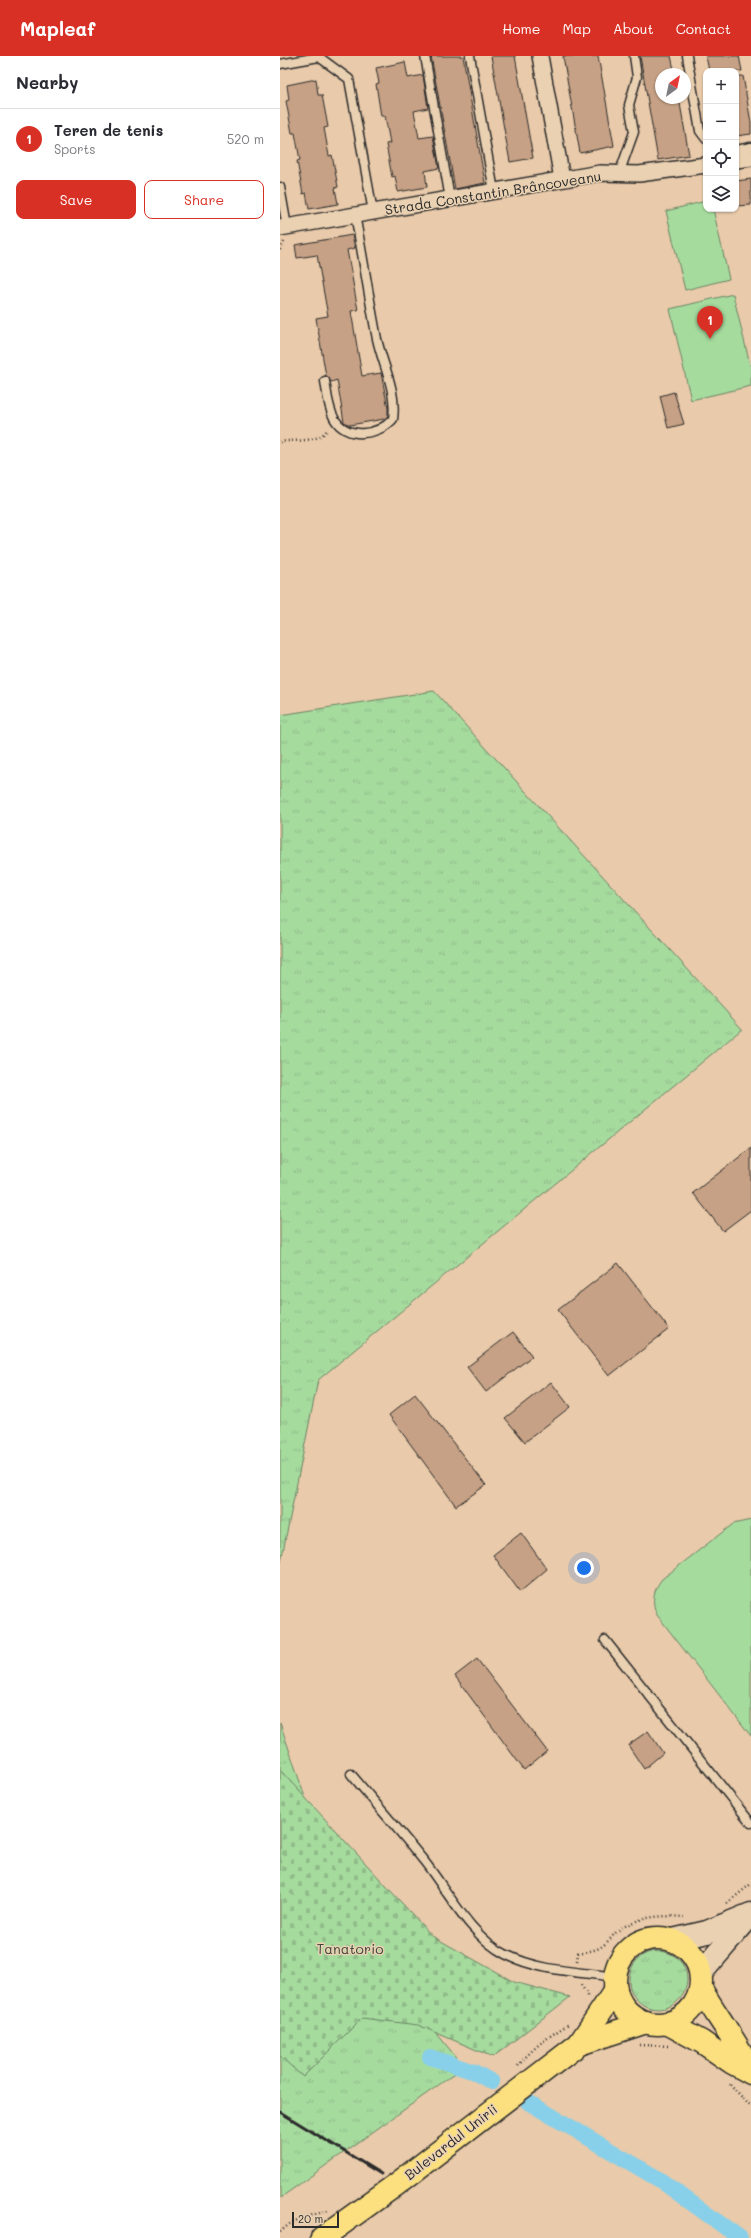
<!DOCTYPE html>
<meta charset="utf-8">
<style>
body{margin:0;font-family:Mali,sans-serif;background:#f2f2f3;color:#2b2b33}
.controls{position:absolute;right:12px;top:12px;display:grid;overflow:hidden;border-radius:8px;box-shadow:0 1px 3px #0004}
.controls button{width:36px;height:36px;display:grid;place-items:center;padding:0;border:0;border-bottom:1px solid #e1e1e2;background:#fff;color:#2b2b33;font:20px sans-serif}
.compass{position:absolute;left:375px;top:12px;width:36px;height:36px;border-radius:50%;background:#fff;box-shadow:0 1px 3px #0004;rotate:33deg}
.scale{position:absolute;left:12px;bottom:10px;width:47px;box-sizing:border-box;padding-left:4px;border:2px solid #2b2b2b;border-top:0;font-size:11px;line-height:14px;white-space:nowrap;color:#2b2b2b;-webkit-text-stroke:3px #ead1b2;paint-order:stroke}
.you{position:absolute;left:304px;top:1512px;width:14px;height:14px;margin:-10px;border:3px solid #fff;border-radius:50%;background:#1a73e8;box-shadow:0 0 0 6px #1a73e833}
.badge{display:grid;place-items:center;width:26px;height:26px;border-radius:50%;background:#d93025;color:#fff;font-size:13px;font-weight:700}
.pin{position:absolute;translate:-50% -33px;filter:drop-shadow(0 1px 2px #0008)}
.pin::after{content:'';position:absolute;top:21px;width:14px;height:12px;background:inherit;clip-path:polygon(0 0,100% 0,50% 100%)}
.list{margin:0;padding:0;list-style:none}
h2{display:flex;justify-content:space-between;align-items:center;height:52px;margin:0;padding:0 16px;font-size:17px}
h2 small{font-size:13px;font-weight:400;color:#7c7c81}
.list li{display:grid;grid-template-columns:26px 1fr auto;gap:12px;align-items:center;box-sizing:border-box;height:60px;padding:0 16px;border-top:1px solid #e1e1e2}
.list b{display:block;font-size:15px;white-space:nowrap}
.list p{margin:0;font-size:13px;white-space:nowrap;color:#7c7c81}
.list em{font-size:13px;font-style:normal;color:#7c7c81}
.actions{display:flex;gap:8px;padding:12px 16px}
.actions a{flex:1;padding:9px 0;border:1px solid #d93025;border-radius:8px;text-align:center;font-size:14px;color:#d93025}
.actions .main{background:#d93025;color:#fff}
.icon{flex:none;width:22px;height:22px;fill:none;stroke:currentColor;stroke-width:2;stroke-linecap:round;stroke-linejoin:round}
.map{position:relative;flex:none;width:471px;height:2182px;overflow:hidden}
header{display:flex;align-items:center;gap:24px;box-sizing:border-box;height:56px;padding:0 20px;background:#d93025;color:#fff}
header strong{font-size:19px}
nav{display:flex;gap:22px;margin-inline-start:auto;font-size:14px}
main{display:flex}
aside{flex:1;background:#fff}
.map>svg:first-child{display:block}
.grass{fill:url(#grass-tufts);stroke:#688364}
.cemetery{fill:url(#cemetery-stones);stroke:#688364}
.pitch{fill:#a6db9e;stroke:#688364}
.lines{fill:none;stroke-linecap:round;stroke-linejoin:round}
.canal{stroke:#88d0e9;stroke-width:16}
.building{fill:#c6a185;stroke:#2b2b2b}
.lane-casing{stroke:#2b2b2b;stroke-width:11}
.street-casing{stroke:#2b2b2b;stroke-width:18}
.secondary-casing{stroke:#2b2b2b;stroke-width:25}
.primary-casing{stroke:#2b2b2b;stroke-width:25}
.path{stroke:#2b2b2b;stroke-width:2.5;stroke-dasharray:1 3;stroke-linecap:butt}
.lane{stroke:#ead1b2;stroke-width:8}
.street{stroke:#ead1b2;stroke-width:15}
.secondary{stroke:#ead1b2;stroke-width:22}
.primary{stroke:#fce080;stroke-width:22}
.rail{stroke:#2b2b2b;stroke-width:3}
.labels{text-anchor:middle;stroke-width:3;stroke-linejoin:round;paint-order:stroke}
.street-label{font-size:14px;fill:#2b2b2b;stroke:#ead1b2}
.park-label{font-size:14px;fill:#3d453c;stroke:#ead1b2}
</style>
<header>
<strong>Mapleaf</strong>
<nav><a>Home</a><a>Map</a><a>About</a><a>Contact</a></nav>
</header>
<main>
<aside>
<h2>Nearby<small></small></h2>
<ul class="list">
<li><span class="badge">1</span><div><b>Teren de tenis</b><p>Sports</p></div><em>520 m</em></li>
</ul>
<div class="actions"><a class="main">Save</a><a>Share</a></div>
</aside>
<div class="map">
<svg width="471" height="2182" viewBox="0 0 471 2182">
<defs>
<pattern id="grass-tufts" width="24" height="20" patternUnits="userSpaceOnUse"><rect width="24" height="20" fill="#a6db9e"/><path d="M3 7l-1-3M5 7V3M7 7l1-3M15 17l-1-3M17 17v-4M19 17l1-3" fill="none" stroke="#8fbc88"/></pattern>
<pattern id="cemetery-stones" width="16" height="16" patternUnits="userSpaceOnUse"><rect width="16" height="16" fill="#a6db9e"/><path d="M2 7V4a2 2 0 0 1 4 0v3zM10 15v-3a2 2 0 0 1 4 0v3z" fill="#8fbc88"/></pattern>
</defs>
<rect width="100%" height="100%" fill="#e9caaa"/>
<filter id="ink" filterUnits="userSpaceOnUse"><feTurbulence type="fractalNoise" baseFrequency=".025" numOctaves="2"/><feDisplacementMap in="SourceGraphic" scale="8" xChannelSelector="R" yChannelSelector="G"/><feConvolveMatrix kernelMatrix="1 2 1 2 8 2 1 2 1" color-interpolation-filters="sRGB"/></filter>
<g filter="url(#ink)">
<g class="grass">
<path d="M 154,635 L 462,973 L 38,1324 L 0,1510 L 0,659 Z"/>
<path d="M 0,1667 L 68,1868 L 184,2011 L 0,2142 Z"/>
<circle cx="378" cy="1924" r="29"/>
</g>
<path class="cemetery" d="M 0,1714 L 152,1880 L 234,1926 L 290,1941 L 213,2001 L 138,1969 L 82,1962 L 23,2021 L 0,2000 Z"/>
<g class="pitch">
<path d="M 426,145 L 426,153 L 433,153 L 449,223 L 405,234 L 386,155 Z"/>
<path d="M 453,238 L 471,313 L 471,330 L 411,344 L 390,253 Z"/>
<path d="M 471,1464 L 471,1680 L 377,1559 C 371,1546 373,1534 382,1523 L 453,1468 Z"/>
</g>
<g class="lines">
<g class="canal">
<path d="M 150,2001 L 194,2016 L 212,2026"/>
<path d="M 248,2046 L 380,2124 L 460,2182"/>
</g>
</g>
<g class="building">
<path d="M 151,0 L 183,0 L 205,127 L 175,133 Z"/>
<path d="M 211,0 L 235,0 L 253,102 L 230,106 Z"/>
<path d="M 283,0 L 318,0 L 334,90 L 300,97 Z"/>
<path d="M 360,0 L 391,0 L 395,18 L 381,18 L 381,42 L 399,42 L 409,99 L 378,104 Z"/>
<path d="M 426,0 L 459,0 L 462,15 L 429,15 Z"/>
<path d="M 125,6 L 128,22 L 143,19 L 148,52 L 134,55 L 139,82 L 153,80 L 159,112 L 145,115 L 147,131 L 118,136 L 115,120 L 112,121 L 106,88 L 110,87 L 105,60 L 101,60 L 96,28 L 99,27 L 96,12 Z"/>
<path d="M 456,20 L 463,20 L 471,67 L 471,78 L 456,80 Z"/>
<path d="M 36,23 L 38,39 L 42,39 L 48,71 L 44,72 L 49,100 L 52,99 L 58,131 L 55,132 L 58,148 L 29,153 L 26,137 L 23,138 L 17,105 L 20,104 L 15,77 L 12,77 L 6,45 L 9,44 L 7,29 Z"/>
<path d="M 471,123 L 471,149 L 456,150 L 456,125 Z"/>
<path d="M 72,179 L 75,192 L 67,194 L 78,254 L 71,255 L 82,320 L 101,317 L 108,352 L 108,360 L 104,363 L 70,369 L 64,366 L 57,324 L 51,326 L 46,320 L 36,262 L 48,260 L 37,199 L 17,202 L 15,189 Z"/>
<path d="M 394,336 L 404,368 L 388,372 L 380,340 Z"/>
<path d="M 471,1092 L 471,1154 L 443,1175 L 413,1137 Z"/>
<path d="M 338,1207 L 389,1273 L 329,1320 L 278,1254 Z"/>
<path d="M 233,1276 L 252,1300 L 206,1336 L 187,1311 Z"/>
<path d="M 271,1326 L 290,1351 L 245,1386 L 225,1362 Z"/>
<path d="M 135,1338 L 206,1429 L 176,1450 L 109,1359 Z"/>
<path d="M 241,1477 L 267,1513 L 240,1536 L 213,1499 Z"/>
<path d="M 197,1603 L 267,1695 L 244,1714 L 175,1620 Z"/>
<path d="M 368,1675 L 383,1697 L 364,1713 L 348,1689 Z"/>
</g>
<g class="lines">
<defs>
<g id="lane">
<path d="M 145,0 L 170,143"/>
<path d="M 190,0 L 214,135"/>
<path d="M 407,0 L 420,75 L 426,83"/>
<path d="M 0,8 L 39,1 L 69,23 L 93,156"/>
<path d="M 456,94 L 471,91"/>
<path d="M 339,118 L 354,76 L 349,49 L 357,21 L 354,0"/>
<path d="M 0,131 L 7,171"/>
<path d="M 45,325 C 47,337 48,351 54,362 C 66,384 98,380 113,363 C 117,334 103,310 97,283 C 89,242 83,200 75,159"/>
<path d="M 325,1584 L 471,1767"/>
<path d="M 71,1718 C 95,1747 120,1775 144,1805 C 167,1834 191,1881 225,1898 C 258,1915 300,1916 335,1921"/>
</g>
<g id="street">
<path d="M 260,0 L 282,123"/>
<path d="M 456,104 L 471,102"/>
<path d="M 0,172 L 320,117 L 359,118 L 426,109"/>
</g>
<g id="secondary">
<path d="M 393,1884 L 427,1876 L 471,1858"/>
<path d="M 421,1917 L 468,1862"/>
</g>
<g id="primary">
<circle cx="378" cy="1925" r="43"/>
<path d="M 421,1933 C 437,1961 458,1987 471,2015"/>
<path d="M 387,1967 L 422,1986 L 451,2006 L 471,2017"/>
<path d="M 299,1988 L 366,1966"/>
<path d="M 42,2182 L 117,2128 L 299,1988 L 336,1933"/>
</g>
</defs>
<use href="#lane" class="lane-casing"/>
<use href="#street" class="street-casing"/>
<use href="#secondary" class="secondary-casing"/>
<use href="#primary" class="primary-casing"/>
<g class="path">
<path d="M 0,194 L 4,186"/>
<path d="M 0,386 C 15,383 38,388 48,373"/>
<path d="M 447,1847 L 471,1828"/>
<path d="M 297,1905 L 298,1897 C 309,1895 318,1895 326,1887 C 331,1883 334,1877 339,1874 C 358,1860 382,1859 404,1861"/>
<path d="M 301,1929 L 307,1938 L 307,1942"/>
<path d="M 359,1989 L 388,1990"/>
<path d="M 238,2010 C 252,1992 269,1980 289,1968"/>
<path d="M 450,2028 L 471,2051"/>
<path d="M 0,2176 L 12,2166 L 48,2154"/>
</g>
<use href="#lane" class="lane"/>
<use href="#street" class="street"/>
<use href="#secondary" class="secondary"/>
<use href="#primary" class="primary"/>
<path class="rail" d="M 0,2056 L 101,2118"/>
</g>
</g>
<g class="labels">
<g class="street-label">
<text transform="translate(213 137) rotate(-9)" y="5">Strada Constantin Brâncoveanu</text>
<text transform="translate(171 2086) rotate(-38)" y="5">Bulevardul Unirii</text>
</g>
<g class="park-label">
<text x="70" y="1898">Tanatorio</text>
</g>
</g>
</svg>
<div class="controls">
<button>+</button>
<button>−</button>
<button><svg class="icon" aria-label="locate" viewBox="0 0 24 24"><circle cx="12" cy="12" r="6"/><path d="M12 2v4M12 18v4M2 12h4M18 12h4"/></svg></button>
<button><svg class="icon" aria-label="layers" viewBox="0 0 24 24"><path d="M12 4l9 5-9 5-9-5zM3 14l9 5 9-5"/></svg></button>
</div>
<svg class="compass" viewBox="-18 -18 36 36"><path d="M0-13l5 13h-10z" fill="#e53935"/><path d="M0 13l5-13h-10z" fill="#7c7c81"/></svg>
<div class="scale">20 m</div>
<div class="you"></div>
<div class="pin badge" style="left:430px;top:283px">1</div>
</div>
</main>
